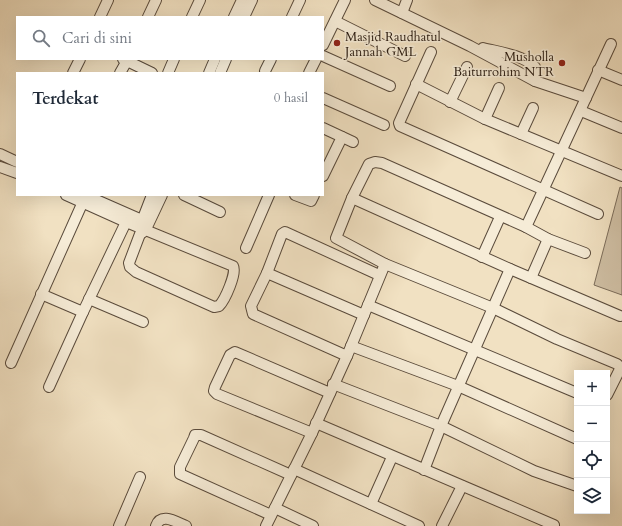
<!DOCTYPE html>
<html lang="id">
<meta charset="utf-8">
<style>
body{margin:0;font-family:Cardo,serif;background:#f2f2f3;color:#1f2937}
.controls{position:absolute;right:12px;bottom:12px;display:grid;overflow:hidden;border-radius:0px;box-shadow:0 4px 16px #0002}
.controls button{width:36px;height:36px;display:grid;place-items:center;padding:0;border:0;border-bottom:1px solid #e0e1e3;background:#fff;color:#1f2937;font:20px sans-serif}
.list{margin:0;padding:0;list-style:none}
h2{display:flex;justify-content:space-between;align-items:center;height:52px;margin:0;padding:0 16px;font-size:17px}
h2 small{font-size:13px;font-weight:400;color:#747a83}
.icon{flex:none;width:22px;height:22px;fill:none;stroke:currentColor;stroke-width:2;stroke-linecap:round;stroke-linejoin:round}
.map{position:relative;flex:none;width:622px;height:526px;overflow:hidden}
.search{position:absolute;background:#fff;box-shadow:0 4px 16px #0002;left:16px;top:16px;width:308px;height:44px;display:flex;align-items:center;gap:10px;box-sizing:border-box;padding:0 14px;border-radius:0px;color:#747a83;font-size:15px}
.panel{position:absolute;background:#fff;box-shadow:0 4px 16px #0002;left:16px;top:72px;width:308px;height:124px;border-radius:0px}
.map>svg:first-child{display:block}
.green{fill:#cfbfa4;stroke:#7b6c5a}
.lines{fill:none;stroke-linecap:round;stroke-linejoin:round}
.minor-casing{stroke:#5a4b3c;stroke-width:12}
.minor{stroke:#f6ecd7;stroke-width:10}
.poi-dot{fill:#8f2418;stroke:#f6ecd7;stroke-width:1.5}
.labels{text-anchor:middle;stroke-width:3;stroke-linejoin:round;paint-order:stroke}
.poi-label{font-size:13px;fill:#27190f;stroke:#f6ecd7;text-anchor:start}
</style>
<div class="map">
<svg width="622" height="526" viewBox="0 0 622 526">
<rect width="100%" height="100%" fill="#f1e1c2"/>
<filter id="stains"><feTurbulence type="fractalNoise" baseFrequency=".005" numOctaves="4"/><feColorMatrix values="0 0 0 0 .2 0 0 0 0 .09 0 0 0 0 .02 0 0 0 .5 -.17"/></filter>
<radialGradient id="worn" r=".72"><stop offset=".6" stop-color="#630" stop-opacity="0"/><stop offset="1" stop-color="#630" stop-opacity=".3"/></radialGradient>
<path class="green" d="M 620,187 L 622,188 L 622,295 L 594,285 Z"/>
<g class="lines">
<defs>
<g id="minor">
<path d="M 375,0 L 470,46 L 535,81 L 586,98"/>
<path d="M 402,13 L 407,0"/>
<path d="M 100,17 L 108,0"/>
<path d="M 148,17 L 156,0"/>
<path d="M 192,17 L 200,0"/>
<path d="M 234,17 L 242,0"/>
<path d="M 244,17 L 252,0"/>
<path d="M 292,17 L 300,0"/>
<path d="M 335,21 L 405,56"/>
<path d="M 323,45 L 345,0"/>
<path d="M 483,48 C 499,52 523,55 535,67 L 535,81"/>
<path d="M 431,52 L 399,123 L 400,126 L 598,214"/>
<path d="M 323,56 L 390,86"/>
<path d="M 123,59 L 152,73"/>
<path d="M 598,70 L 622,80"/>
<path d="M 265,71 L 271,59"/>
<path d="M 73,73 L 80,59"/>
<path d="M 120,73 L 128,59"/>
<path d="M 168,73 L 174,59"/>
<path d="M 209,73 L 215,59"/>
<path d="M 220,73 L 226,59"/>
<path d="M 309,73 L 316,59"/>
<path d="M 416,84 L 485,119 L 622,176"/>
<path d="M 323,98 L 384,125"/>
<path d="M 450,102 L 467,67"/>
<path d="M 581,111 L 622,128"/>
<path d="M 485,119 L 499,88"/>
<path d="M 323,128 L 353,142"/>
<path d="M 521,134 L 533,108"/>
<path d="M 0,154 L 17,162"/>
<path d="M 0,167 L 17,173"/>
<path d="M 323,176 L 342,137"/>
<path d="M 66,195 L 126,222 L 233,266 C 237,273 225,300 219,306 L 214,307 L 136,272 L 130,267 L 129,263 L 140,234"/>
<path d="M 85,195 L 142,220"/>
<path d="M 184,195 L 220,212"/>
<path d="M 295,195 L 311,201 L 314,195"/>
<path d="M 352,198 L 510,269 L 620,316"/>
<path d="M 140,226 L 152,195"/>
<path d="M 526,227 L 611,44"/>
<path d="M 142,233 L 146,229 L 162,195"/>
<path d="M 246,248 L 269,195"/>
<path d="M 585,253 L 548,239 L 526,227 L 382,163 L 375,162 L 369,164 L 352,198 L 336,238 L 385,264 L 493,308 L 557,339 L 617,364 L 620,367 L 619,371 L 607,395"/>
<path d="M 482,257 L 500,217"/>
<path d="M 267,273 L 282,234 L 285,232 L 379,275"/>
<path d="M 531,278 L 548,239"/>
<path d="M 41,294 L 83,312 L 126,222"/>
<path d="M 89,299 L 143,322"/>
<path d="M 368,305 L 577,393"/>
<path d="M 351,346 L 458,386 L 577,439"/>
<path d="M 347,356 L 253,314 L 251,306 L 267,273 L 364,315"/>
<path d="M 11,363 L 86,195"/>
<path d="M 333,384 L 441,426 L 534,471 L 577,486"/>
<path d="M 49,387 L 83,312"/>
<path d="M 316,423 L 554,525"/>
<path d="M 312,433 L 217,394 L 214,391 L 215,387 L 230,355 L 235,352 L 330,393"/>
<path d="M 294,469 L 419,526"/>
<path d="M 424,470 L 441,426 L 510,269"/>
<path d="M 371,504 L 392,457"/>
<path d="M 275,508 L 313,526"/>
<path d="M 271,515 L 180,474 L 180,467 L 194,438 L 195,435 L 201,435 L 291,475"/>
<path d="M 119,526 L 140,477"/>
<path d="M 156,526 C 161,512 176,522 186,526"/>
<path d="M 266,526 L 312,433 L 347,356 L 385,264"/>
<path d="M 442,526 L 462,486"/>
</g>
</defs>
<use href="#minor" class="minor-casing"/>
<use href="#minor" class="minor"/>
</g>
<g class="poi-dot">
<circle cx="337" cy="43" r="4"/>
<circle cx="562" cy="63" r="4"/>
</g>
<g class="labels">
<g class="poi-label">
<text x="345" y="41">Masjid Raudhatul<tspan x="345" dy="15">Jannah GML</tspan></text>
<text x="554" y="61" text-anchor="end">Musholla<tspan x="554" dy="15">Baiturrohim NTR</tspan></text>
</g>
</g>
<rect width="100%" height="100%" filter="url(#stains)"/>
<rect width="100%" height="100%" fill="url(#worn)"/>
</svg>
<div class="controls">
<button>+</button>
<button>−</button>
<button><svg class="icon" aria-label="locate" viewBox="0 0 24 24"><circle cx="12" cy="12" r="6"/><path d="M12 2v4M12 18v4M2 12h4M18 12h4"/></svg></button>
<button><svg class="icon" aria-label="layers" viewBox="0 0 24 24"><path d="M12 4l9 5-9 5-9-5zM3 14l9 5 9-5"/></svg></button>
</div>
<div class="search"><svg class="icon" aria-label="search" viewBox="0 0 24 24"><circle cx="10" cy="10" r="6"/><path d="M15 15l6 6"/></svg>Cari di sini</div>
<section class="panel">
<h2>Terdekat<small>0 hasil</small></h2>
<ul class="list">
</ul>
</section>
</div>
